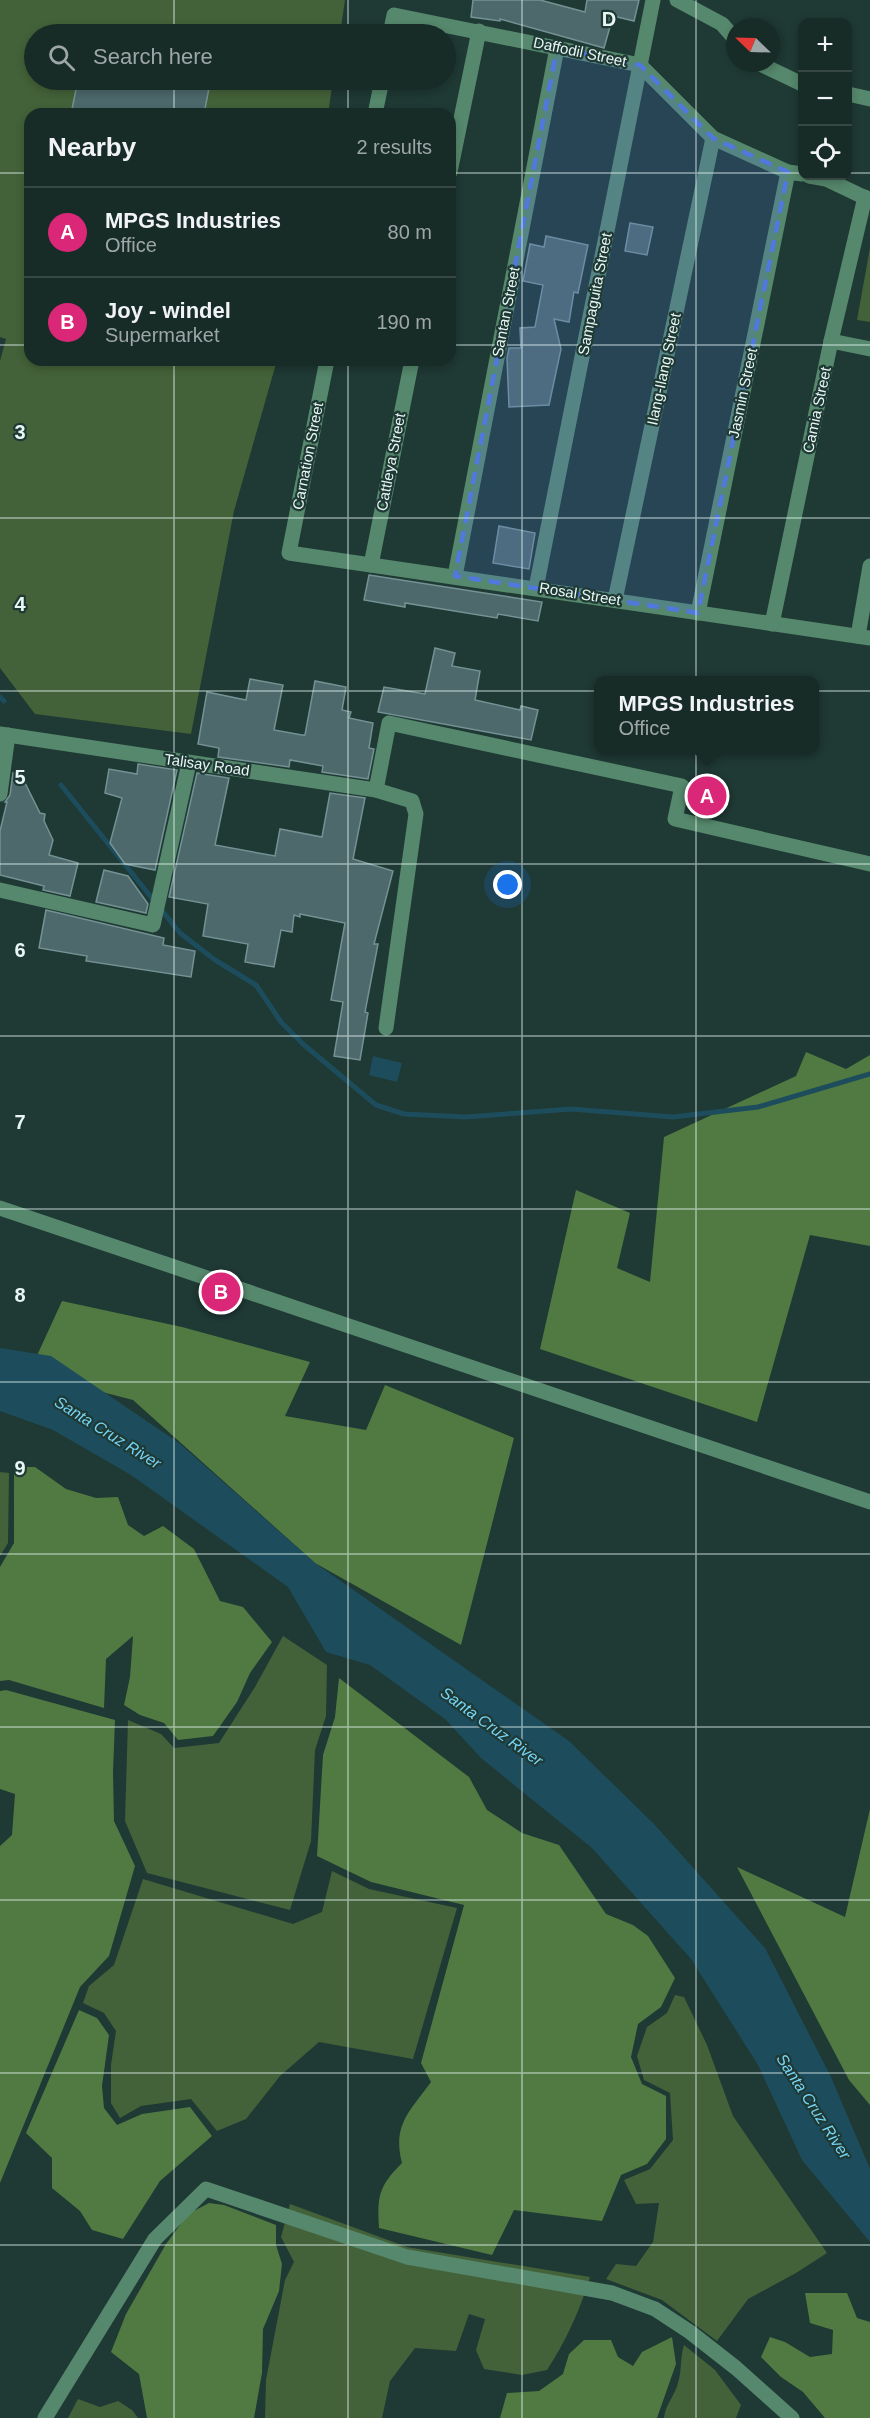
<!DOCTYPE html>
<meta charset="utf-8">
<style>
body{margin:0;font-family:Arial,sans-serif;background:#243733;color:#f1f3f6}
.controls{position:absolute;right:18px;top:18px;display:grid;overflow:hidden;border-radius:12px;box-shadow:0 3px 9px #0003}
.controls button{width:54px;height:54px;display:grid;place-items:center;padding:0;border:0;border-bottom:2px solid #364744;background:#172b27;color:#f1f3f6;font:30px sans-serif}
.compass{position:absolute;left:726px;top:18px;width:54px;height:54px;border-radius:50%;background:#172b27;box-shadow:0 3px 9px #0003;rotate:293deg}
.you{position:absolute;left:508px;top:885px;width:21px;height:21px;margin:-15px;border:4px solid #fff;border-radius:50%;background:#1a73e8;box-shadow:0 0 0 9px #1a73e833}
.badge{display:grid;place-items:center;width:39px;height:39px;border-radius:50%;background:#db2777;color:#fff;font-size:20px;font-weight:700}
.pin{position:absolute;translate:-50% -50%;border:3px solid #fff;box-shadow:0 2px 6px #0006}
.popup{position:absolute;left:594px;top:676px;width:225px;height:78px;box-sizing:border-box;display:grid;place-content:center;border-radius:12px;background:#172b27;filter:drop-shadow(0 2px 4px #0005);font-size:20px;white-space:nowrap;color:#9ea7a7}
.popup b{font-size:22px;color:#f1f3f6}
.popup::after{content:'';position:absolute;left:50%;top:100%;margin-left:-12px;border:12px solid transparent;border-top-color:#172b27}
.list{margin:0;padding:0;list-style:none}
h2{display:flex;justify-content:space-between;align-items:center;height:78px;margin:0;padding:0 24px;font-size:26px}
h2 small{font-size:20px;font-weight:400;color:#9ea7a7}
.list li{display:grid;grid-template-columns:39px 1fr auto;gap:18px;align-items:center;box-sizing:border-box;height:90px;padding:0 24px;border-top:2px solid #364744}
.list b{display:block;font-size:22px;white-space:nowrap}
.list p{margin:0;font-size:20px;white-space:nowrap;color:#9ea7a7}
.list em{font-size:20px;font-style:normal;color:#9ea7a7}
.icon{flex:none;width:33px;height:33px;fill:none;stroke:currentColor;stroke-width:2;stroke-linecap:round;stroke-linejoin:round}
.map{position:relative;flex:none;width:870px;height:2418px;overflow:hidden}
.search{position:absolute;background:#172b27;box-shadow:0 3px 9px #0003;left:24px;top:24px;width:432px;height:66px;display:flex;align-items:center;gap:15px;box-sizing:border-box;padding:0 21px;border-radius:33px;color:#9ea7a7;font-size:22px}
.panel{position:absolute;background:#172b27;box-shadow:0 3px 9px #0003;left:24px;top:108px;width:432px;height:258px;border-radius:18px}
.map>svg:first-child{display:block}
.green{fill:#436239}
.forest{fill:#507a42}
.water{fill:#1d4d5c}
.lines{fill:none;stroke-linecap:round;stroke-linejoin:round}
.stream{stroke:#1d4d5c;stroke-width:5}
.building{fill:#4d696b;stroke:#749294;stroke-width:1.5}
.minor{stroke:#55886c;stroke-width:15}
.marked{fill:#5078df;fill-opacity:0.2;stroke:#5078df;stroke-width:4.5;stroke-dasharray:12 8;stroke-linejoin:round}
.grid{fill:none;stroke:#e8f7f4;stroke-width:1.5;stroke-opacity:0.55}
.labels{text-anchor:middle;stroke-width:4.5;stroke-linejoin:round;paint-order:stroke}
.street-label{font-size:15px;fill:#e8f7f4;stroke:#1f3934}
.water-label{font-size:16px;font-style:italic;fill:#75d4f5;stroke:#1f3934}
.grid-label{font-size:20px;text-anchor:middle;font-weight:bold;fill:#e8f7f4;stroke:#1f3934;stroke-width:4.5;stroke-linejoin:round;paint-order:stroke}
</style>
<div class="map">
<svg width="870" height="2418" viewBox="0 0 870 2418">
<rect width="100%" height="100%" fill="#1f3934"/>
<g class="green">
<path d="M 0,0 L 345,0 L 340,34 L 34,34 L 34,80 L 333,80 L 328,114 L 30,114 L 30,360 L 277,360 L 234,511 L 191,734 L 35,714 L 0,668 L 0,361 L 6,339 L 0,337 Z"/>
<path d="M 870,248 L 870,322 L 857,320 Z"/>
<path d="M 0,1472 L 9,1473 L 8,1543 L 0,1556 Z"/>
<path d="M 283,1636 L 327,1665 L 326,1716 L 315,1750 L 311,1841 L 290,1910 L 147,1873 L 125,1821 L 128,1720 L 161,1734 L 174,1748 L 219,1743 L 255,1687 Z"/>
<path d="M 332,1871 L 369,1889 L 457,1908 L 413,2059 L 319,2042 L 280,2076 L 246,2119 L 217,2131 L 191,2099 L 141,2106 L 120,2118 L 111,2103 L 111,2065 L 116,2031 L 104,2013 L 83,2003 L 89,1986 L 114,1965 L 143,1879 L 293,1924 L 322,1912 Z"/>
<path d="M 675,1995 L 684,1997 L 707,2045 L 733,2116 L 827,2253 L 796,2273 L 748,2299 L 717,2341 L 662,2300 L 606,2279 L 616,2264 L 636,2266 L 653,2242 L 659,2203 L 636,2204 L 624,2180 L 650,2169 L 673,2140 L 670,2093 L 644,2080 L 637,2056 L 647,2027 L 667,2013 Z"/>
<path d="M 290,2204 L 407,2247 L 590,2277 C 580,2310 566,2341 547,2370 L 522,2375 L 484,2369 L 476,2350 L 485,2319 L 469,2314 L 456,2351 L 415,2348 L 390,2381 L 382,2418 L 265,2418 L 266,2380 L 285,2280 L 294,2262 L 281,2237 Z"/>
<path d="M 684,2345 L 715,2370 L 741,2405 L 736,2418 L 664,2418 C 665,2405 675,2395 678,2383 C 682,2370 680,2357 684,2345 Z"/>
<path d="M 78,2399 L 100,2407 L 118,2401 L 132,2410 L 138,2418 L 68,2418 Z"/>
</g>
<g class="forest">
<path d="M 806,1052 L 846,1069 L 870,1055 L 870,1246 L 810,1235 L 757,1422 L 540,1349 L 576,1190 L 630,1213 L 617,1268 L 650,1282 L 664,1137 L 796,1076 Z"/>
<path d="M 62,1301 L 182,1327 L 310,1362 L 285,1416 L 366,1430 L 385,1385 L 514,1438 L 461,1645 L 315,1563 L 133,1400 L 29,1373 Z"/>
<path d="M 14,1467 L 35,1467 L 66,1489 L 96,1498 L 118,1497 L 128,1525 L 144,1536 L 163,1526 L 194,1549 L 220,1601 L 243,1607 L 272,1642 L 250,1673 L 237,1702 L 213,1736 L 178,1740 L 164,1723 L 140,1715 L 124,1705 L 130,1677 L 133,1636 L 106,1659 L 104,1708 L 9,1680 L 0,1681 L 0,1567 L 14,1543 Z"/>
<path d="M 339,1678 L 469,1777 L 487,1810 L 522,1833 L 559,1845 L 606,1914 L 633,1925 L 648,1936 L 675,1978 L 661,2007 L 638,2024 L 631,2057 L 642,2084 L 666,2096 L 666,2139 L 647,2164 L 621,2175 L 602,2221 L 514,2210 L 492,2255 L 379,2228 C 377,2196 379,2186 402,2163 C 392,2125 410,2111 431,2082 L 421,2063 L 464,1905 L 371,1882 L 317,1856 L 323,1755 L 335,1717 Z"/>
<path d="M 6,1690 L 115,1720 L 113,1772 L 114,1821 L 135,1866 L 109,1956 L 80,1987 L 0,2183 L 0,1846 L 12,1835 L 15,1794 L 0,1789 L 0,1691 Z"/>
<path d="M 870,1809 L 870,2105 L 849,2080 L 737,1867 L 845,1917 Z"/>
<path d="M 79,2010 L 97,2018 L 109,2035 L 102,2086 L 104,2108 L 117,2125 L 142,2114 L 190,2107 L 212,2136 L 160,2181 L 123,2239 L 92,2230 L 80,2211 L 52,2188 L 52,2158 L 26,2133 Z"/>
<path d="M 209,2203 L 224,2205 L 276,2225 L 276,2245 L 282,2264 L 279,2291 L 263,2329 L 262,2373 L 254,2418 L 147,2418 L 139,2374 L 111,2352 L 126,2314 L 166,2244 L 188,2214 Z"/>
<path d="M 805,2293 L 847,2293 L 857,2318 L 870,2322 L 870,2418 L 825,2418 L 803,2392 L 781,2377 L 761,2357 L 770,2337 L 785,2342 L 810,2357 L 832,2354 L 833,2330 L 810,2323 Z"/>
<path d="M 672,2337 L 676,2364 L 657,2418 L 500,2418 L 507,2393 L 539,2391 L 563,2374 L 569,2354 L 584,2340 L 611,2340 L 618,2357 L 633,2366 L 642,2352 Z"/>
</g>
<g class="water">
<path d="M 373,1056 L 402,1063 L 397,1082 L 369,1075 Z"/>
<path d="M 0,1348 L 51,1356 L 179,1443 L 315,1563 L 569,1741 L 654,1824 L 765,1948 L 831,2077 L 870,2169 L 870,2242 L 802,2160 L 758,2065 L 691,1959 L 592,1848 L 481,1758 L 445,1719 L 370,1665 L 326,1652 L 288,1587 L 131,1475 L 53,1430 L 0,1411 Z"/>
</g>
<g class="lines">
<g class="stream">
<path d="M 0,697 L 4,701"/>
<path d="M 61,785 L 180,933 L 215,960 L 256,985 L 281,1022 L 303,1044 L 376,1105 L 404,1114 L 466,1117 L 571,1109 L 673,1117 L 758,1107 L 870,1074"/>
</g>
</g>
<g class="building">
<path d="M 473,0 L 540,0 L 585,12 L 587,0 L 639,0 L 634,21 L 613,16 L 604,48 L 500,19 L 500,21 L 471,17 Z"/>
<path d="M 78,80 L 192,80 L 210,83 L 204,114 L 71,114 Z"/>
<path d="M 630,223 L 653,227 L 647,255 L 625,251 Z"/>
<path d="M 546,236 L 588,245 L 578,293 L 574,292 L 569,322 L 554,319 L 561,349 L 549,405 L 509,407 L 507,358 L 509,348 L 521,348 L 520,328 L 535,327 L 543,285 L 523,281 L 530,244 L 544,247 Z"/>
<path d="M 499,526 L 535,533 L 529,569 L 493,563 Z"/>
<path d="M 369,575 L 542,602 L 538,621 L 498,614 L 497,618 L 405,603 L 405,607 L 364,600 Z"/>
<path d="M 435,648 L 455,653 L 452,666 L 480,671 L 475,700 L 520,710 L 521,706 L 538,710 L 531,740 L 378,712 L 384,687 L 425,694 Z"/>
<path d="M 250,679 L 283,685 L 274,730 L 302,735 L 305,735 L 315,681 L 346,687 L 342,710 L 351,712 L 349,718 L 373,723 L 369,748 L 374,749 L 368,779 L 322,772 L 323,766 L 290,760 L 289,767 L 218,757 L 219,748 L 198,744 L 207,692 L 246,700 Z"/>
<path d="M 138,764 L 177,770 L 155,870 L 125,864 L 110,843 L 122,798 L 105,793 L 109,769 L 137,774 Z"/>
<path d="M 13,773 L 21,775 L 40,813 L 45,814 L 44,821 L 53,840 L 49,855 L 78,863 L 70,896 L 43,890 L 44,886 L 0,875 L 0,831 L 7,802 L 5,802 L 10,795 Z"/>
<path d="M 197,773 L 229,778 L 215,845 L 275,856 L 280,829 L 322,837 L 330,793 L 365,798 L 353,859 L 393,871 L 374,944 L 378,944 L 365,1012 L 368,1013 L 360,1060 L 334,1056 L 343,1002 L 331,1000 L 345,923 L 300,914 L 300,917 L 294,915 L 292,932 L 281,930 L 274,967 L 245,962 L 248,944 L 203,936 L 208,904 L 169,897 Z"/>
<path d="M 104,870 L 128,876 L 148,904 L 146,913 L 96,902 Z"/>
<path d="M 46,910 L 164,938 L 163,945 L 195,951 L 191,977 L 86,961 L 87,956 L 39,948 Z"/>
</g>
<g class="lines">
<g class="minor">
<path d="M 677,0 L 722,24 L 735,39"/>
<path d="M 390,34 L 394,15 L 640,65 L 713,138 L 788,172 L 802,174"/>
<path d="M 758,63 L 802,84"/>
<path d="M 848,94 L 870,99"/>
<path d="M 375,114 L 382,80"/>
<path d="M 450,172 L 479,31"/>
<path d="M 809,176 L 826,179 L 870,200"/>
<path d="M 831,341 L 870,349"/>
<path d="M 327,360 L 289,553 L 870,638"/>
<path d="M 371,565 L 412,360"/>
<path d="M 455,576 L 557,48"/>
<path d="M 536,588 L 653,0"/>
<path d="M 615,600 L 713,138"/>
<path d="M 698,613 L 788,172"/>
<path d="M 772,624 L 831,341 L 865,197"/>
<path d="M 858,636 L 870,566"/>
<path d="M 0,734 L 376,790 L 412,801 L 416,814 L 386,1028"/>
<path d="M 376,790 L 389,723 L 682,786 L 675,819 L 870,864"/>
<path d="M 0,794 L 8,735"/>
<path d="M 0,890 L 153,925 L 189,763"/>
<path d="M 0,1208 L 870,1502"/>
<path d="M 45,2418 L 155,2239 L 206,2189 L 407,2257 L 612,2293 L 655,2309 L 690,2332 L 736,2368 L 792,2418"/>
</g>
</g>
<path class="marked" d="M 557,48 L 640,65 L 713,138 L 788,172 L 698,613 L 455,576 Z"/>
<path class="grid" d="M 174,0 L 174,34M 348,0 L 348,34M 522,0 L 522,2418M 696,0 L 696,2418M 174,80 L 174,114M 348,80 L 348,114M 0,173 L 30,173M 450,173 L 802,173M 848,173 L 870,173M 0,345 L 30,345M 450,345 L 870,345M 174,360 L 174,2418M 348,360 L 348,2418M 0,518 L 870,518M 0,691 L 870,691M 0,864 L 870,864M 0,1036 L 870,1036M 0,1209 L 870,1209M 0,1382 L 870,1382M 0,1554 L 870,1554M 0,1727 L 870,1727M 0,1900 L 870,1900M 0,2073 L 870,2073M 0,2245 L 870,2245"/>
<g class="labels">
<g class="street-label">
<text transform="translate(580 52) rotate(12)" y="5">Daffodil Street</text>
<text transform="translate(595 294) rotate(-79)" y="5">Sampaguita Street</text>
<text transform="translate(506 312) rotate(-79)" y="5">Santan Street</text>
<text transform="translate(664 369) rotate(-78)" y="5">Ilang-Ilang Street</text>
<text transform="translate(743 393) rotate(-78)" y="5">Jasmin Street</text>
<text transform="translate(817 410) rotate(-78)" y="5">Camia Street</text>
<text transform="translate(308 456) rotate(-79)" y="5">Carnation Street</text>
<text transform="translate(391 462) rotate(-79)" y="5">Cattleya Street</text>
<text transform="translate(580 594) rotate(9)" y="5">Rosal Street</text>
<text transform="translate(207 765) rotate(8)" y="5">Talisay Road</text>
</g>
<g class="water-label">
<text transform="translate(108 1432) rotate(32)" y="6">Santa Cruz River</text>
<text transform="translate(492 1726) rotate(36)" y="6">Santa Cruz River</text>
<text transform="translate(814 2106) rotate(57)" y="6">Santa Cruz River</text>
</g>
</g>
<g class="grid-label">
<text x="609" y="26">D</text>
<text x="20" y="439">3</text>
<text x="20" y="611">4</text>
<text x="20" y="784">5</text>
<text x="20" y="957">6</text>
<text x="20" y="1129">7</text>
<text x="20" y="1302">8</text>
<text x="20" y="1475">9</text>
</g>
</svg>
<div class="controls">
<button>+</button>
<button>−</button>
<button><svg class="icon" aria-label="locate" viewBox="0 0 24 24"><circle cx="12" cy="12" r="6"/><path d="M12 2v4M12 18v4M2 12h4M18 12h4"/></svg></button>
</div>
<svg class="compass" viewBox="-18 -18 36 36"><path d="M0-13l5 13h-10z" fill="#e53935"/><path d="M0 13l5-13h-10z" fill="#9ea7a7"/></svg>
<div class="you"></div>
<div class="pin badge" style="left:707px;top:796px">A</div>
<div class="popup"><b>MPGS Industries</b>Office</div>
<div class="pin badge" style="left:221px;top:1292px">B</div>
<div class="search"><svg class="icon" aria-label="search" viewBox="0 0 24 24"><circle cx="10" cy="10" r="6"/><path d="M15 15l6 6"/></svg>Search here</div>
<section class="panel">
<h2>Nearby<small>2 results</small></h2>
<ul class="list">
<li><span class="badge">A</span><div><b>MPGS Industries</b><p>Office</p></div><em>80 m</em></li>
<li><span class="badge">B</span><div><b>Joy - windel</b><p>Supermarket</p></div><em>190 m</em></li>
</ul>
</section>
</div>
